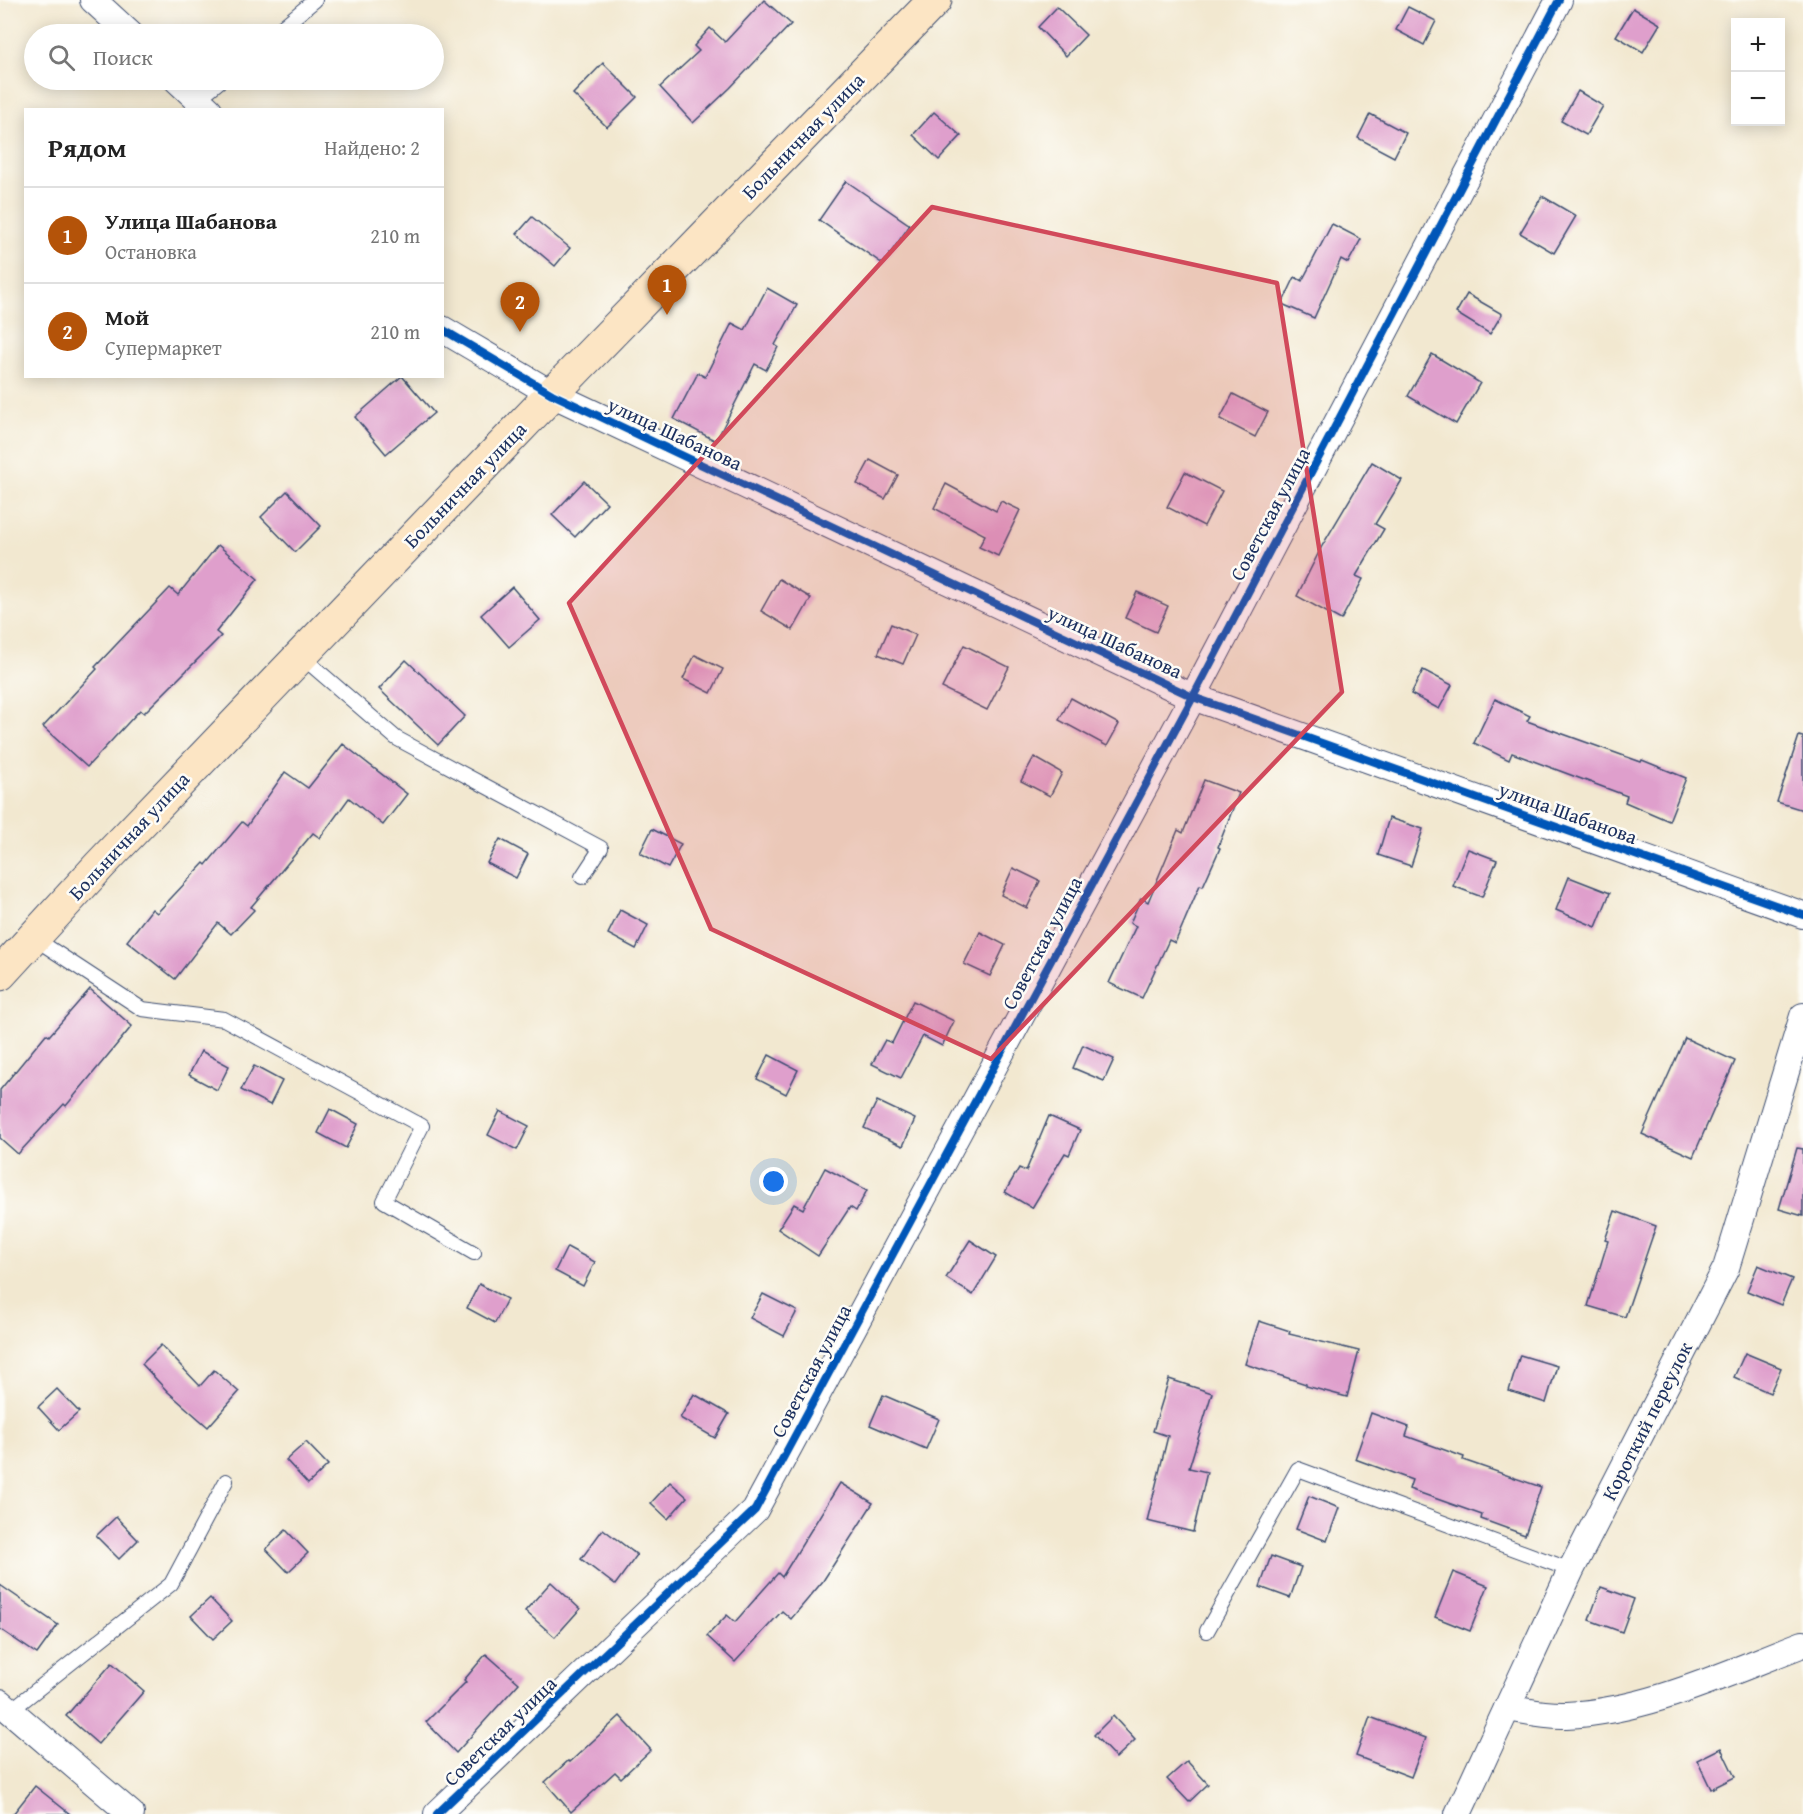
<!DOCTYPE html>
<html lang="ru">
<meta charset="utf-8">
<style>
body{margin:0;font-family:"Gentium Book Plus",serif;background:#f6f6f6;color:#222}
.controls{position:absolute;right:18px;top:18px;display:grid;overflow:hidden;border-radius:0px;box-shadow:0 3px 15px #0003}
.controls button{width:54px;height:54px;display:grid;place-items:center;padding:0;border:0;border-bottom:2px solid #e0e0e0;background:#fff;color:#222;font:30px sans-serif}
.you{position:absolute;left:774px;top:1182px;width:21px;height:21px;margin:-15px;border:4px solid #fff;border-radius:50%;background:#1a73e8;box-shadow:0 0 0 9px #1a73e833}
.badge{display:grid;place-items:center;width:39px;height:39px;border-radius:50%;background:#b45309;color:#fff;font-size:20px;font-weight:700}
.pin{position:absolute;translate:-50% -50px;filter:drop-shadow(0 2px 3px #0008)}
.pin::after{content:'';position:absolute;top:32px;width:21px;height:18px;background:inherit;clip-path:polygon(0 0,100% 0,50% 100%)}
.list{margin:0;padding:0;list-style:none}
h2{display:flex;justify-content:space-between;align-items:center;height:78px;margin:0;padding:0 24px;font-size:26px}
h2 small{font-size:20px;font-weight:400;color:#767676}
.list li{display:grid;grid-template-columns:39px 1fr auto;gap:18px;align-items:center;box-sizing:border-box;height:96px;padding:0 24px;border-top:2px solid #e0e0e0}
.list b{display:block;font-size:22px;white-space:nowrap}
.list p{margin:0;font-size:20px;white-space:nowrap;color:#767676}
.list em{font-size:20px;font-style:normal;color:#767676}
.icon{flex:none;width:33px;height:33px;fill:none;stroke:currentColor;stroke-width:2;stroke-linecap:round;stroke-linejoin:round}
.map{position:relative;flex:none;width:1803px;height:1814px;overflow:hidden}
.search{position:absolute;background:#fff;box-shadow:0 3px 15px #0003;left:24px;top:24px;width:420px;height:66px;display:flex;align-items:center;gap:15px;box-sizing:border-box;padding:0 21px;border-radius:33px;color:#767676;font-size:22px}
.panel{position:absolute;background:#fff;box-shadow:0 3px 15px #0003;left:24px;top:108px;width:420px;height:270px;border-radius:0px}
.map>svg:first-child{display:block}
.building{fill:#df9fcc}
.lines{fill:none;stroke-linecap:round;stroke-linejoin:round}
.lane-casing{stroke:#3b4b6f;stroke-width:16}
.street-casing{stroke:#3b4b6f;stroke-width:28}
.secondary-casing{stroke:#3b4b6f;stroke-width:35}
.lane{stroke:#fff;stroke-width:14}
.street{stroke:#fff;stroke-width:26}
.secondary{stroke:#fce5c4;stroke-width:33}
.cycleway-casing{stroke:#fdfcf7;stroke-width:11}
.cycleway{stroke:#0057b8;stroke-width:8}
.marked{fill:#d1495b;fill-opacity:0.2;stroke:#d1495b;stroke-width:4.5;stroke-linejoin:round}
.labels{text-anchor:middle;stroke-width:5;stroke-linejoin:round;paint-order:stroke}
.street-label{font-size:20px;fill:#1b2f5e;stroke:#fdfcf7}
</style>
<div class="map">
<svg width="1803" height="1814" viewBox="0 0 1803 1814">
<rect width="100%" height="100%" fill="#fdfcf7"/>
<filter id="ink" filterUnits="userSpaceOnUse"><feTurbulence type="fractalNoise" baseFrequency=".0167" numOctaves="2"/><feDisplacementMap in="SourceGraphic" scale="12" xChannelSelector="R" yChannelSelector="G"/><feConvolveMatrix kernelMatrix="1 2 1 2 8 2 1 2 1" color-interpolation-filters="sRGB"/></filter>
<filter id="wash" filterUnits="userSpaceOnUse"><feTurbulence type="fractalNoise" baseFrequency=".008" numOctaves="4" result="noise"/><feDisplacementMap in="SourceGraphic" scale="24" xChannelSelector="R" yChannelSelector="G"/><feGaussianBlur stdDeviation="1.35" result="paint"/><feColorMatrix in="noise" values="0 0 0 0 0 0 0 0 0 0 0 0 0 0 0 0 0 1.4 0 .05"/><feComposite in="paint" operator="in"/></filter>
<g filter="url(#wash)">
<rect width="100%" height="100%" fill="#f2e8d0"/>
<g id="blocks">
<g class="building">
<path d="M 764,0 L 791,24 L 730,88 L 693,123 L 660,87 L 699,51 L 694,46 L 710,28 L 725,42 Z"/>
<path d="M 1057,7 L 1086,35 L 1066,56 L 1038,27 Z"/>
<path d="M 1408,7 L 1436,21 L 1424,45 L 1396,30 Z"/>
<path d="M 1633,8 L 1660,24 L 1643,52 L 1616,36 Z"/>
<path d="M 603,63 L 637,97 L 607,127 L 573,94 Z"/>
<path d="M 1578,91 L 1603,106 L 1586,135 L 1561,121 Z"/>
<path d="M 934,112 L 961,136 L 939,160 L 913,135 Z"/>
<path d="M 1370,114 L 1406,133 L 1394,157 L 1358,138 Z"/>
<path d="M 846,181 L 910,225 L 883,264 L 819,220 Z"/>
<path d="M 1542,196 L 1576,216 L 1554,253 L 1520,233 Z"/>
<path d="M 532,217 L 570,248 L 555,266 L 517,234 Z"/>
<path d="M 1332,224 L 1361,239 L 1348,263 L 1341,259 L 1314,318 L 1282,304 L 1295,277 L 1302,281 Z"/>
<path d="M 767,288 L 797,305 L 775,345 L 778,347 L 766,370 L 755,364 L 716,441 L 674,419 L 698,373 L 705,377 L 732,323 L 745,330 Z"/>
<path d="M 1467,294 L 1502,314 L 1490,334 L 1456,313 Z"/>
<path d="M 1432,354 L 1480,383 L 1456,424 L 1408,396 Z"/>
<path d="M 402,376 L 434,413 L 386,454 L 355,417 Z"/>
<path d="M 1233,394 L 1268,412 L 1255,437 L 1220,419 Z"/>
<path d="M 870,460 L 898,475 L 885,499 L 857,484 Z"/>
<path d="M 1372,462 L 1402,480 L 1375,524 L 1384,529 L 1356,576 L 1363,579 L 1341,620 L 1297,596 L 1322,546 Z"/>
<path d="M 1185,472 L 1222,491 L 1204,526 L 1167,507 Z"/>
<path d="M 584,481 L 607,503 L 575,537 L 552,515 Z"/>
<path d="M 946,484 L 996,511 L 1001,501 L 1020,510 L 998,556 L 979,547 L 985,535 L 934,508 Z"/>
<path d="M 287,491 L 321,526 L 295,552 L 261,517 Z"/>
<path d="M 218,545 L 258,579 L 216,632 L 221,636 L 144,713 L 140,710 L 87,767 L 43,727 L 97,669 L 95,667 L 170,588 L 178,595 Z"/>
<path d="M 779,579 L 811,598 L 793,630 L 761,611 Z"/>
<path d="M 512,587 L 540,620 L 509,647 L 481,615 Z"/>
<path d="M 1137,592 L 1168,606 L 1156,632 L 1125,618 Z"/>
<path d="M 891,624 L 916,635 L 903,664 L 878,654 Z"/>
<path d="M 964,645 L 1009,667 L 987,710 L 942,688 Z"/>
<path d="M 695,655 L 723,669 L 711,693 L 683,679 Z"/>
<path d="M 406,660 L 465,716 L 438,745 L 379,689 Z"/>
<path d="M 1423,670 L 1452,685 L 1439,709 L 1411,694 Z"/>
<path d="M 1071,698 L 1119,724 L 1107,746 L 1059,720 Z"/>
<path d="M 1495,699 L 1530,716 L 1527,721 L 1641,762 L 1642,760 L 1686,778 L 1669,821 L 1625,802 L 1627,796 L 1512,753 L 1509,760 L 1474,743 Z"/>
<path d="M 1799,736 L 1803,737 L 1803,810 L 1777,802 Z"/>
<path d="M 343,744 L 407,794 L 383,825 L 349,798 L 320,838 L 313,833 L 251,907 L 254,910 L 231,934 L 218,923 L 175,979 L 127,941 L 152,909 L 157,913 L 204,863 L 206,865 L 242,822 L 247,826 L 285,772 L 308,788 Z"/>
<path d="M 1034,757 L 1062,773 L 1050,796 L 1021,781 Z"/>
<path d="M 1204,780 L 1239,793 L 1218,847 L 1220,848 L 1203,886 L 1200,885 L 1175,943 L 1169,940 L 1142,998 L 1109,983 L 1136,926 L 1130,923 L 1141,898 L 1148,902 L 1178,830 L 1183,833 Z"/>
<path d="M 1389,818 L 1423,829 L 1411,866 L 1378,855 Z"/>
<path d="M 652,829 L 681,844 L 668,868 L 640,853 Z"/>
<path d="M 500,839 L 528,854 L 516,878 L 487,863 Z"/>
<path d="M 1468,849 L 1497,860 L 1482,897 L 1453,886 Z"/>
<path d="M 1013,868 L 1040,881 L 1027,908 L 1001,895 Z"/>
<path d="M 1569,877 L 1610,893 L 1596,927 L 1556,910 Z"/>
<path d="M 620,910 L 648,925 L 636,949 L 608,934 Z"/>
<path d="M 980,932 L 1005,945 L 990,976 L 964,964 Z"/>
<path d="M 90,989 L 132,1026 L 66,1106 L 64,1104 L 18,1154 L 0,1138 L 0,1090 L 46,1034 L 49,1036 Z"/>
<path d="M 913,1001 L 954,1021 L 942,1046 L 923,1036 L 901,1078 L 872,1064 L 885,1040 L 892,1043 Z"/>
<path d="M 1685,1038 L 1735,1061 L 1693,1157 L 1642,1134 Z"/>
<path d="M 1083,1045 L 1114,1059 L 1104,1081 L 1073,1068 Z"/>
<path d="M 201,1051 L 229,1066 L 217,1090 L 189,1075 Z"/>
<path d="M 769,1055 L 798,1070 L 786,1094 L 757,1079 Z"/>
<path d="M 254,1066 L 282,1081 L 270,1105 L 241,1090 Z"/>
<path d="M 877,1101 L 915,1119 L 903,1146 L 864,1128 Z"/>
<path d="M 330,1109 L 358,1124 L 346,1148 L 318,1133 Z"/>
<path d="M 500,1111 L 529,1126 L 517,1150 L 488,1135 Z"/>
<path d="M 1049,1116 L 1080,1130 L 1069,1155 L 1065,1153 L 1032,1208 L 1005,1192 L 1019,1168 L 1026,1171 Z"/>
<path d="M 1797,1148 L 1803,1149 L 1803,1216 L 1779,1209 Z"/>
<path d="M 825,1168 L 867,1190 L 856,1211 L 850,1207 L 818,1256 L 778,1229 L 794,1204 L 803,1209 Z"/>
<path d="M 1615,1211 L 1656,1226 L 1625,1317 L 1588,1306 L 1608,1241 L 1605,1240 Z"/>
<path d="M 970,1240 L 996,1257 L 973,1295 L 946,1278 Z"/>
<path d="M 567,1247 L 595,1262 L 583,1286 L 555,1271 Z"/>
<path d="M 1758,1265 L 1792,1279 L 1781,1305 L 1747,1291 Z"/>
<path d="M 479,1284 L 507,1299 L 495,1323 L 467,1308 Z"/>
<path d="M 763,1294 L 797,1311 L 784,1336 L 750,1318 Z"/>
<path d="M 1259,1321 L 1290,1331 L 1289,1334 L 1359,1351 L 1347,1397 L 1306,1386 L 1306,1384 L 1245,1364 Z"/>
<path d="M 161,1345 L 200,1386 L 214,1370 L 239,1392 L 208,1427 L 168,1392 L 142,1364 Z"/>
<path d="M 1745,1353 L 1781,1368 L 1770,1393 L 1734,1377 Z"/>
<path d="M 1520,1355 L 1557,1366 L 1546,1403 L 1509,1391 Z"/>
<path d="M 1169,1379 L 1212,1393 L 1189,1468 L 1207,1472 L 1193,1532 L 1147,1521 L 1168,1436 L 1153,1431 Z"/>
<path d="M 57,1389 L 79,1412 L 59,1430 L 38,1407 Z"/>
<path d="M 694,1394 L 729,1414 L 715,1438 L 680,1418 Z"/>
<path d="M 883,1395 L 939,1419 L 926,1449 L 870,1425 Z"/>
<path d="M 1371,1413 L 1409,1427 L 1406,1436 L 1464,1457 L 1463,1460 L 1541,1487 L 1525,1535 L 1481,1519 L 1482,1515 L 1409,1489 L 1412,1480 L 1355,1459 Z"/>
<path d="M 306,1442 L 328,1465 L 308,1484 L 286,1460 Z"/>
<path d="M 670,1482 L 687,1497 L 668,1519 L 651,1503 Z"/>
<path d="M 840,1483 L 873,1503 L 823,1581 L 791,1619 L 782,1611 L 735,1662 L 707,1636 L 727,1615 L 735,1622 L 778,1573 L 782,1577 Z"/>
<path d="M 1309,1496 L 1339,1508 L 1327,1541 L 1296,1529 Z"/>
<path d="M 116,1517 L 138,1540 L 119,1559 L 96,1536 Z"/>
<path d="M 603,1529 L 637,1555 L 615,1585 L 581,1559 Z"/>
<path d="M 286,1530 L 308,1553 L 288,1572 L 266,1549 Z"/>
<path d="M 1271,1556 L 1301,1567 L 1290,1598 L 1260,1587 Z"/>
<path d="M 1453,1572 L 1488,1586 L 1470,1631 L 1435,1617 Z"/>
<path d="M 551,1582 L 580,1609 L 555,1637 L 525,1611 Z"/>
<path d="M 0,1585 L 58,1625 L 37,1654 L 0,1629 Z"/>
<path d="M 1601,1587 L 1634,1599 L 1622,1632 L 1589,1620 Z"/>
<path d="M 210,1598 L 232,1621 L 213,1639 L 191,1616 Z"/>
<path d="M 486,1654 L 519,1683 L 456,1753 L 426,1722 L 466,1682 L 464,1680 Z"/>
<path d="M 112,1663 L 144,1691 L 98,1744 L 66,1716 Z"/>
<path d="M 620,1716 L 651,1750 L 621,1778 L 615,1772 L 571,1812 L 545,1782 L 568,1761 L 570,1762 Z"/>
<path d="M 1113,1716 L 1135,1740 L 1116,1758 L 1094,1735 Z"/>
<path d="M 1370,1717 L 1426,1738 L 1411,1777 L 1356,1756 Z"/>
<path d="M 1721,1748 L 1735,1777 L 1711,1789 L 1697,1760 Z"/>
<path d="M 1187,1761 L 1208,1784 L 1189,1802 L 1167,1779 Z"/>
<path d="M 35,1786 L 70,1814 L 13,1814 Z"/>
</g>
</g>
</g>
<g filter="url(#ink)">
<use href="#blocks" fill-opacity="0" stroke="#3b4b6f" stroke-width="1.5"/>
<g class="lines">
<defs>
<g id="lane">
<path d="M 274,34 L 315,0"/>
<path d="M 198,99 L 221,80"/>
<path d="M 301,656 L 396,738 L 601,848 L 582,877"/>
<path d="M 34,938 L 142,1009 L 224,1019 L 422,1126 L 384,1201 L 474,1253"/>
<path d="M 1207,1631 L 1298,1469 L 1571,1570"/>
<path d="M 10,1711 L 171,1584 L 226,1481"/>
</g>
<g id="street">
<path d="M 93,0 L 130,34"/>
<path d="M 177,80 L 209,110"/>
<path d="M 442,329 L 552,394 L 1193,697 L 1803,915"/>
<path d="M 0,1702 L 131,1814"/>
<path d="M 1507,1708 C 1526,1711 1547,1716 1566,1715 C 1649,1711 1727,1673 1803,1644"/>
<path d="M 437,1814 L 755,1510 L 1193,697 L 1559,0"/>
<path d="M 1458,1814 L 1571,1570 L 1726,1268 L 1803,1016"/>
</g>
<path id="secondary" d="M 0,974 L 100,865 L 552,394 L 935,0"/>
</defs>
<use href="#lane" class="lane-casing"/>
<use href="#street" class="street-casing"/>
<use href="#secondary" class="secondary-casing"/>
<use href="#lane" class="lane"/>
<use href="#street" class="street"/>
<use href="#secondary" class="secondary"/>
<defs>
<g id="cycleway">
<path d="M 442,329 L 552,394 L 1193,697 L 1803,915"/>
<path d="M 437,1814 L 755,1510 L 1193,697 L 1559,0"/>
</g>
</defs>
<use href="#cycleway" class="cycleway-casing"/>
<use href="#cycleway" class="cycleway"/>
</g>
</g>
<path class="marked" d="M 932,207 L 1277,283 L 1342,692 L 991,1059 L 711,929 L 569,603 Z"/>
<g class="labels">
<g class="street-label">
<text transform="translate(803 136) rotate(-46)" y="7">Больничная улица</text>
<text transform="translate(675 434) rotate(25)" y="7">улица Шабанова</text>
<text transform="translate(465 485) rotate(-46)" y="7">Больничная улица</text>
<text transform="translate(1270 514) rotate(-62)" y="7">Советская улица</text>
<text transform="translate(1115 642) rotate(25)" y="7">улица Шабанова</text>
<text transform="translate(1568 813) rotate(20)" y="7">улица Шабанова</text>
<text transform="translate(129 836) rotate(-47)" y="7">Больничная улица</text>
<text transform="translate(1042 943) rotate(-62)" y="7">Советская улица</text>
<text transform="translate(811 1371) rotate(-62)" y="7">Советская улица</text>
<text transform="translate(1647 1421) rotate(-63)" y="7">Короткий переулок</text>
<text transform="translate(500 1731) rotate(-44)" y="7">Советская улица</text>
</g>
</g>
</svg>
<div class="controls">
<button>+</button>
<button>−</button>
</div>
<div class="you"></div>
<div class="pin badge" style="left:667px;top:315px">1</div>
<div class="pin badge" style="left:520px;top:332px">2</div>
<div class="search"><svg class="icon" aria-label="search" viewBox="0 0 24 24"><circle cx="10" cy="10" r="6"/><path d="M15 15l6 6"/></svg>Поиск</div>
<section class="panel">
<h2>Рядом<small>Найдено: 2</small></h2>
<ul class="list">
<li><span class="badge">1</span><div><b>Улица Шабанова</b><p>Остановка</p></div><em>210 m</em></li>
<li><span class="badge">2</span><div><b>Мой</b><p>Супермаркет</p></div><em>210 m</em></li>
</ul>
</section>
</div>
